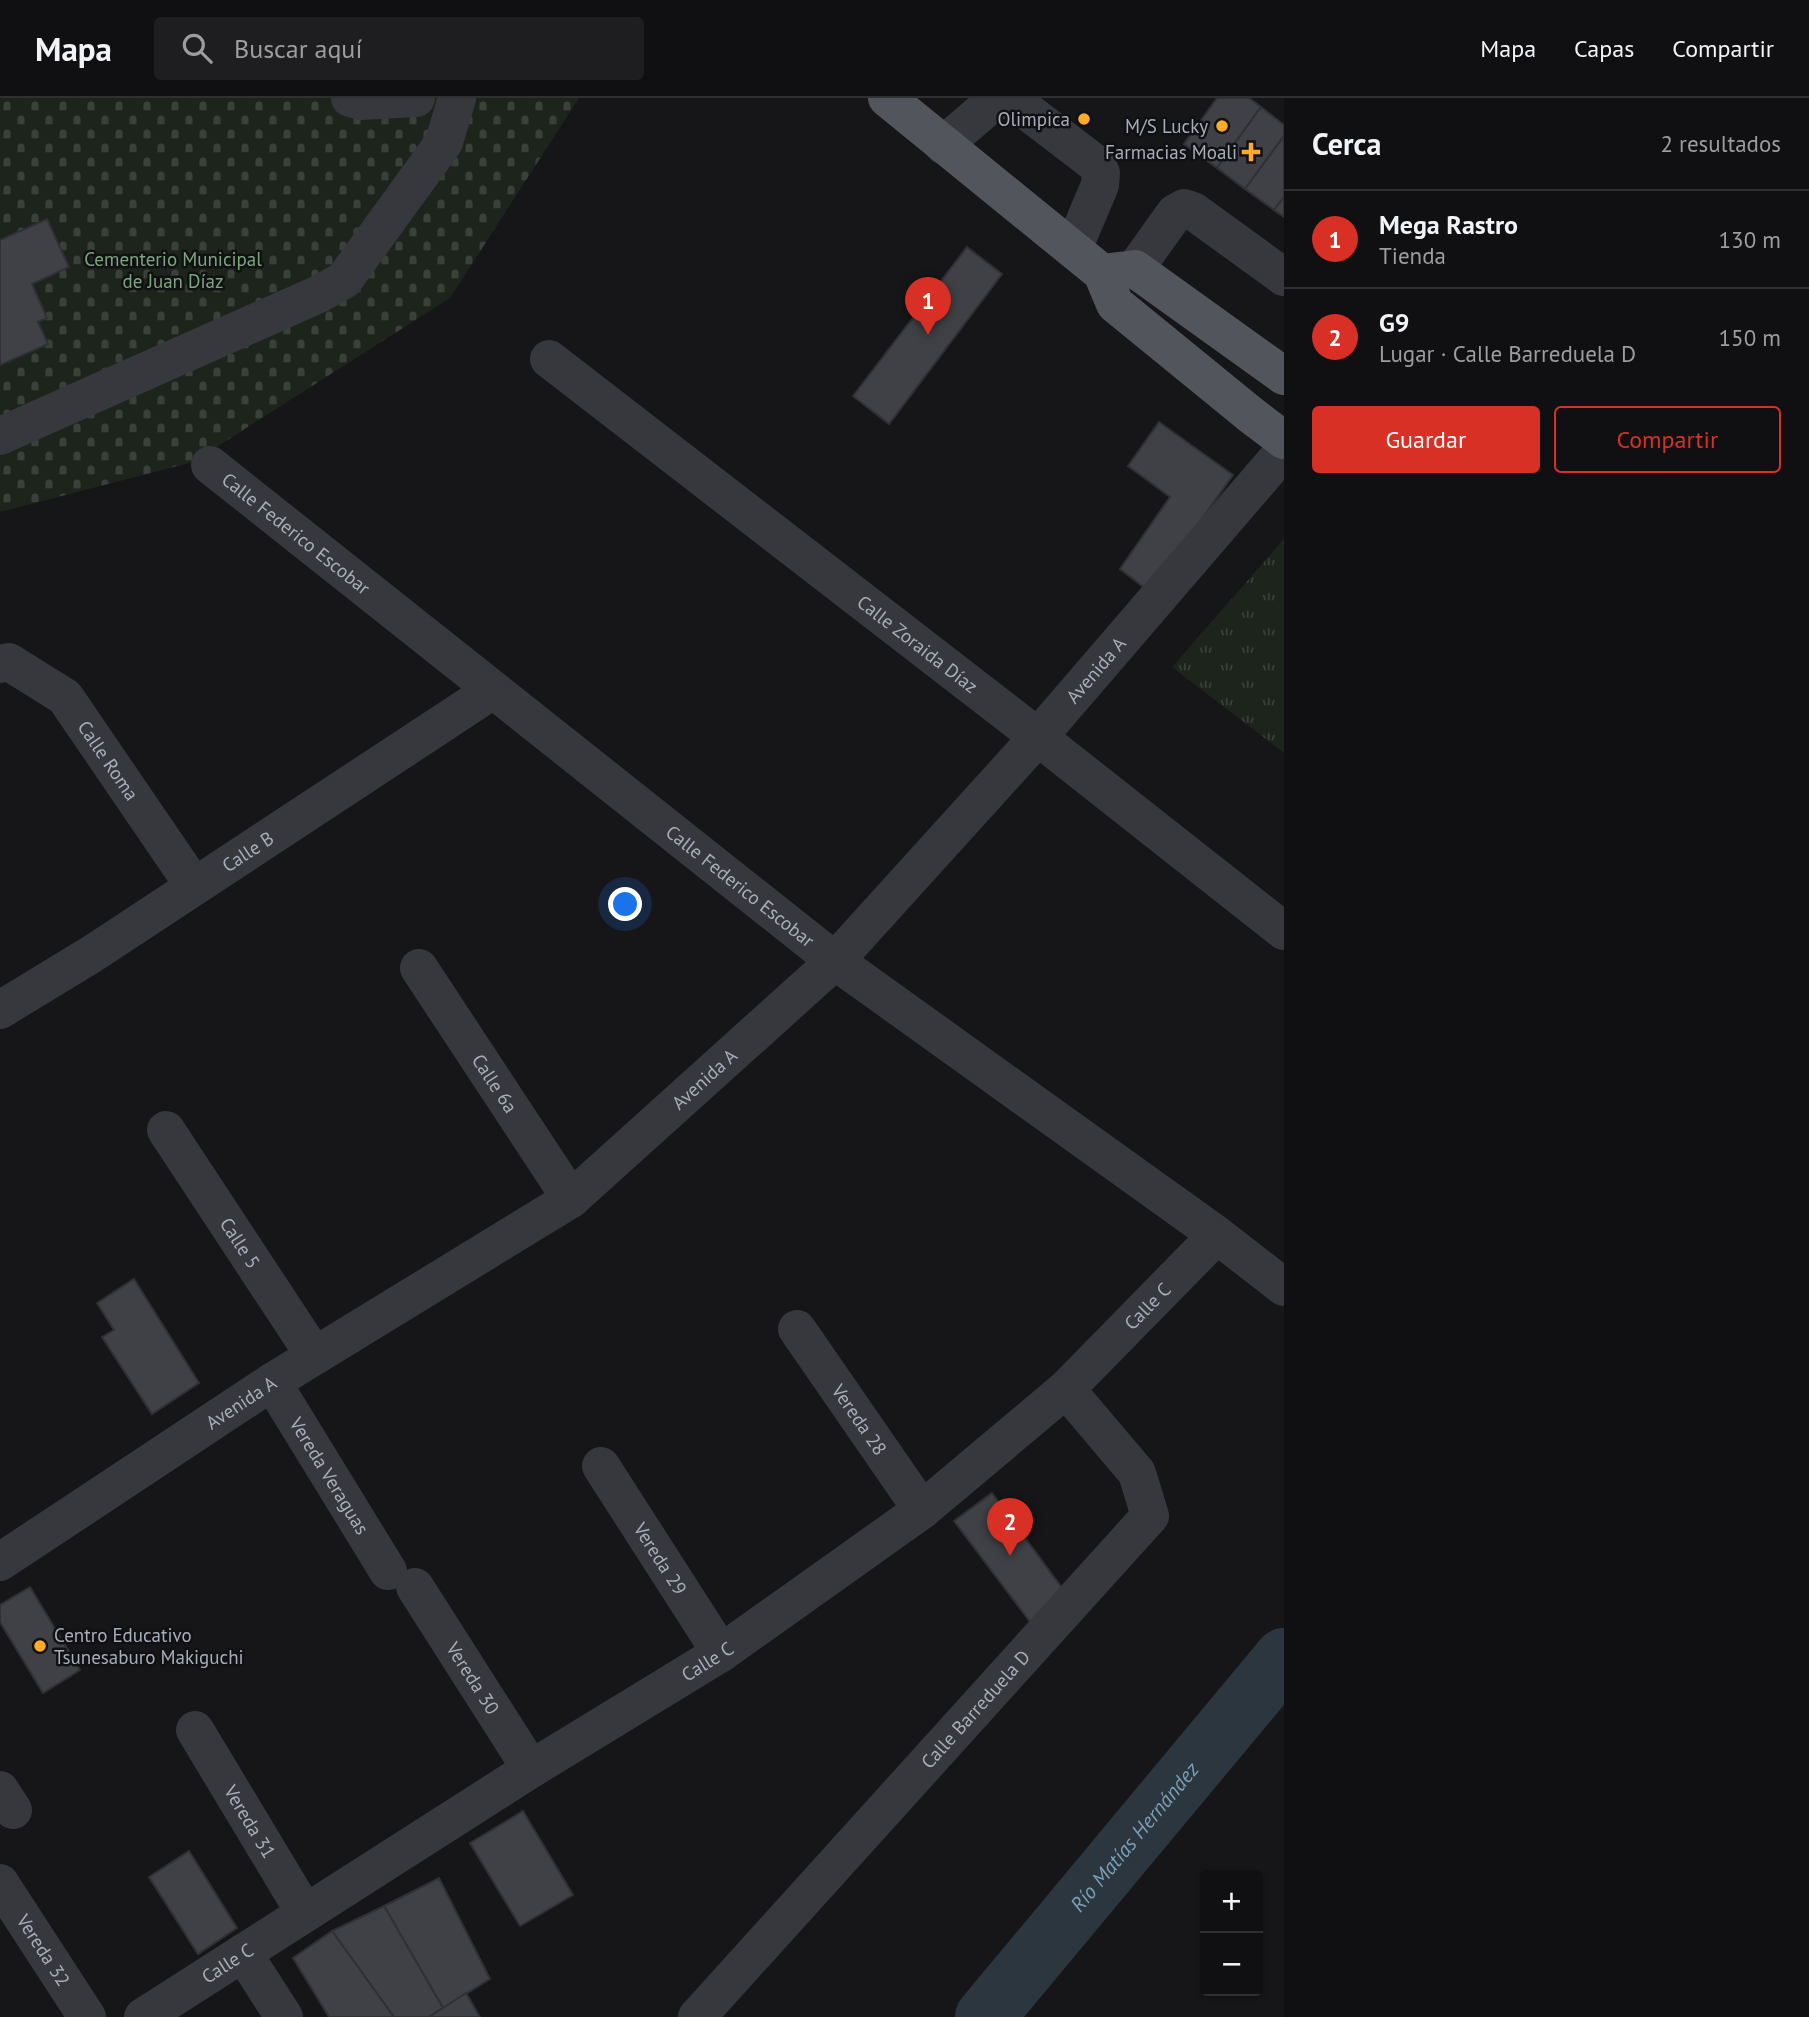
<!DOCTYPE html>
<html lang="es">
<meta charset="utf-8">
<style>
body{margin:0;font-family:"PT Sans",sans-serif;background:#1e1e21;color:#f1f3f6}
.controls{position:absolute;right:21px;bottom:21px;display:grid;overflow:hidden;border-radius:7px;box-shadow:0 2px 5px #0004}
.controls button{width:63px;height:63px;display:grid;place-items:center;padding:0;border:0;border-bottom:2px solid #303033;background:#101013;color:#f1f3f6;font:35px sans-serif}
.you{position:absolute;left:626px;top:807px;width:24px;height:24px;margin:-18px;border:5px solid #fff;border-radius:50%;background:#1a73e8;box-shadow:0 0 0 10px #1a73e833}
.badge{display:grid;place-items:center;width:46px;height:46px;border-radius:50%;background:#d93025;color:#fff;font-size:23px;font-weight:700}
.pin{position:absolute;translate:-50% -58px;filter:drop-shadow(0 2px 4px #0008)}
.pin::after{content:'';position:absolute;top:37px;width:24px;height:21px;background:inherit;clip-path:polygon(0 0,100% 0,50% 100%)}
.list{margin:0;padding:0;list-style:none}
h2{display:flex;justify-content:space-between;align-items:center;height:91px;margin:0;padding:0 28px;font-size:30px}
h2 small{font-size:23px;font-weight:400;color:#9c9da0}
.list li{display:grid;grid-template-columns:46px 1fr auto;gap:21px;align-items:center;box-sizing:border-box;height:98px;padding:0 28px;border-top:2px solid #303033}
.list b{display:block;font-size:26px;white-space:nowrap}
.list p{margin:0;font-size:23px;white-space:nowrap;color:#9c9da0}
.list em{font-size:23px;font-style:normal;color:#9c9da0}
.actions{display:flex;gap:14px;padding:21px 28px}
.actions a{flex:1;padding:16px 0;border:2px solid #d93025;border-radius:7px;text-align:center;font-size:24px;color:#d93025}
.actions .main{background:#d93025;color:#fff}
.icon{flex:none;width:38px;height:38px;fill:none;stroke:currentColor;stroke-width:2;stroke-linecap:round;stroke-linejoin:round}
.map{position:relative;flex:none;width:1284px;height:1919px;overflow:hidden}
header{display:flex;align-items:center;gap:42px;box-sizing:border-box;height:98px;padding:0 35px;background:#101013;border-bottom:2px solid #303033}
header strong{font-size:33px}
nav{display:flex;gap:38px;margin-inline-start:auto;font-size:24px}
.search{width:490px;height:63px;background:#1e1e21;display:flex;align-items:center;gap:18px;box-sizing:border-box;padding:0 24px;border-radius:7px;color:#9c9da0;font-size:26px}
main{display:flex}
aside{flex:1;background:#101013}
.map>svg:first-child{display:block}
.grass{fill:url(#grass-tufts)}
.cemetery{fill:url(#cemetery-stones)}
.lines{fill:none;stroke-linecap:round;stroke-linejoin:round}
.river{stroke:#2b363e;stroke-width:60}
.building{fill:#404146;stroke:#303035;stroke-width:2}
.minor{stroke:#37383e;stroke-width:38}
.major{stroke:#53555d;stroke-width:38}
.poi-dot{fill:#ffab28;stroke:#111114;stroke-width:2.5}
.labels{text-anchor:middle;stroke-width:5;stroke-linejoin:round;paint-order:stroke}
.poi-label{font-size:19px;fill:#a7aeba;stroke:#111114;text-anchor:end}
.park-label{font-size:19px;fill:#7ca67d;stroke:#111114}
.street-label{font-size:19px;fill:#a7aeba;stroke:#111114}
.water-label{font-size:21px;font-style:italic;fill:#7b9fb8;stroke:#111114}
</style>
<header>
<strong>Mapa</strong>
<div class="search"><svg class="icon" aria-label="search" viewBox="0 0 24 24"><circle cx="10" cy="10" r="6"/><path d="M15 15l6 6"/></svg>Buscar aquí</div>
<nav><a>Mapa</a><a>Capas</a><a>Compartir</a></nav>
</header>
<main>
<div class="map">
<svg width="1284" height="1919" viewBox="0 0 1284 1919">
<defs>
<pattern id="grass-tufts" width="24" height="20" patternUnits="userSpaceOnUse" patternTransform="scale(1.75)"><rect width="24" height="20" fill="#1c241c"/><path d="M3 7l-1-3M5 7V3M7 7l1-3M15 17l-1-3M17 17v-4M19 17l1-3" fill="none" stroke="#3a413b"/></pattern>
<pattern id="cemetery-stones" width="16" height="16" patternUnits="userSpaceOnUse" patternTransform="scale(1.75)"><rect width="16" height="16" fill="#1c241c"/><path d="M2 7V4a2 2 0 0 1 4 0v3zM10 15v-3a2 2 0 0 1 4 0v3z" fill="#3a413b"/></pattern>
</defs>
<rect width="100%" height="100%" fill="#161619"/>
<path class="grass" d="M 1284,441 L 1284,655 L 1172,569 Z"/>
<path class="cemetery" d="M 0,0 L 579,0 L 450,200 L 193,364 L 0,414 Z"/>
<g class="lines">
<path class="river" id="s1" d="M 985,1919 L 1284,1560"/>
</g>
<g class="building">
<path d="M 1217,0 L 1249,0 L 1261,9 L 1217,70 L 1184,46 Z"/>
<path d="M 1261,9 L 1284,27 L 1284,38 L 1245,91 L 1217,70 Z"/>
<path d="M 1284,38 L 1284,99 L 1274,112 L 1245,91 Z"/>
<path d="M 1284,99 L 1284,119 L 1274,112 Z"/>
<path d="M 47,121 L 69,169 L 32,186 L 47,220 L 38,224 L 48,246 L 0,267 L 0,142 Z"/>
<path d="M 967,149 L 1002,176 L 889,326 L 853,298 Z"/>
<path d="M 1159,324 L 1233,377 L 1150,494 L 1120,471 L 1170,399 L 1128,368 Z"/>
<path d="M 134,1181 L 199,1285 L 152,1316 L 102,1239 L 114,1232 L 97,1205 Z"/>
<path d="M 992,1395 L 1065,1494 L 1034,1529 L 954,1423 Z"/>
<path d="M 30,1489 L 80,1572 L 43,1595 L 0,1524 L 0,1507 Z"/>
<path d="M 523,1713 L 573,1797 L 520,1828 L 470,1745 Z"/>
<path d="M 189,1753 L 237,1830 L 198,1856 L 149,1779 Z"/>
<path d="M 439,1780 L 490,1881 L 443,1910 L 384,1808 Z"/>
<path d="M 384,1808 L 443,1910 L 429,1919 L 394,1919 L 332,1833 Z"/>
<path d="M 332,1833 L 394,1919 L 329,1919 L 293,1860 Z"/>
<path d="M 466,1895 L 480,1919 L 429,1919 L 443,1910 Z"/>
</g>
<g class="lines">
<g class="minor">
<path d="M 350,0 L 361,3 L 416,0"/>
<path d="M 943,47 L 991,6 L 1002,1 L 1015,4 L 1096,66 L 1101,75 L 1100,87 L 1073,151"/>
<path d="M 1135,171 L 1175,115 L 1184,110 L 1193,113 L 1284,179"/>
<path id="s2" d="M 549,261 L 1038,639 L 1284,833"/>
<path d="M 0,338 L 319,196 L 344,182 L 444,44 L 457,0"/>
<path id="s3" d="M 210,367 L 835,863 L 1217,1137 L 1284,1189"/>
<path id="s4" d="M 0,566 L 9,564 L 65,599 L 194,788"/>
<path id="s5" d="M 419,870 L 571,1101"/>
<path id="s6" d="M 0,912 L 92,856 L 493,592"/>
<path id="s7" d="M 166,1032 L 314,1257"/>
<path id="s8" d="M 797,1231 L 922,1412"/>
<path id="s9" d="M 272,1284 L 388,1473"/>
<path id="s10" d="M 601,1368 L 721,1555"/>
<path id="s11" d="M 0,1464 L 272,1284 L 571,1101 L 835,863 L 1038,639 L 1284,353"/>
<path id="s12" d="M 415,1489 L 531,1671"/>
<path id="s13" d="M 195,1632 L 305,1815"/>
<path d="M 0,1692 L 13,1712"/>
<path id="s14" d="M 0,1785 L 87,1919"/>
<path d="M 243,1855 L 284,1919"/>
<path id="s15" d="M 143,1919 L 531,1671 L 721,1555 L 922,1412 L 1066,1291 L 1217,1137"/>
<path id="s16" d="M 697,1919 L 1150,1418 L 1137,1375 L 1066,1291"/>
</g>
<g class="major">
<path d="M 887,0 L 1102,175 L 1115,206 L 1251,317 L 1284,342"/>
<path d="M 1102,175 L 1135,171 L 1284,278"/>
</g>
</g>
<g class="poi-dot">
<circle cx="1084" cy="21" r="7"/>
<circle cx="1222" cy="28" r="7"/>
<path d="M1247.5 43.5h7v7h7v7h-7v7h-7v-7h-7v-7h7z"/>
<circle cx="40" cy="1548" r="7"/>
</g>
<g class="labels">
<g class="poi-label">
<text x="1070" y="28">Olimpica</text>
<text x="1208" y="35">M/S Lucky</text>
<text x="1237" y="61">Farmacias Moali</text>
<text x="54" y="1544" text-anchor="start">Centro Educativo<tspan x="54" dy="22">Tsunesaburo Makiguchi</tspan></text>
</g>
<g class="park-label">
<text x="173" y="168">Cementerio Municipal<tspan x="173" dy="22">de Juan Díaz</tspan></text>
</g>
<g class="street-label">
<text dy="7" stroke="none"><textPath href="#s3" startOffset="110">Calle Federico Escobar</textPath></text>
<text dy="7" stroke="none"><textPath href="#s2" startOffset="466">Calle Zoraida Díaz</textPath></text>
<text dy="7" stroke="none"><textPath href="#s11" startOffset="1423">Avenida A</textPath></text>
<text dy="7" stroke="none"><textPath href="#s4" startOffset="152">Calle Roma</textPath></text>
<text dy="7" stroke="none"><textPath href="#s6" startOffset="294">Calle B</textPath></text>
<text dy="7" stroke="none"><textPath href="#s3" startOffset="677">Calle Federico Escobar</textPath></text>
<text dy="7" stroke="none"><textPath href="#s11" startOffset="856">Avenida A</textPath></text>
<text dy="7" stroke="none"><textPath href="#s5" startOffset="138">Calle 6a</textPath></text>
<text dy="7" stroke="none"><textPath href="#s7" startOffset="135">Calle 5</textPath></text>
<text dy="7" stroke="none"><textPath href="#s15" startOffset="1234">Calle C</textPath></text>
<text dy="7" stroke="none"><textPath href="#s11" startOffset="289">Avenida A</textPath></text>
<text dy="7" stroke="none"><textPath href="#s8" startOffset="110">Vereda 28</textPath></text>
<text dy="7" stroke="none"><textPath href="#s9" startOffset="110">Vereda Veraguas</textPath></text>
<text dy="7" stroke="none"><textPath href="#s10" startOffset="110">Vereda 29</textPath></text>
<text dy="7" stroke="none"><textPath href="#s15" startOffset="667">Calle C</textPath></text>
<text dy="7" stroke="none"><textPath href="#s12" startOffset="108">Vereda 30</textPath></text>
<text dy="7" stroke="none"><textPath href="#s16" startOffset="415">Calle Barreduela D</textPath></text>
<text dy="7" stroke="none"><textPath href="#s13" startOffset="107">Vereda 31</textPath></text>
<text dy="7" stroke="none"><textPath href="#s14" startOffset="80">Vereda 32</textPath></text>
<text dy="7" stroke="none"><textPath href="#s15" startOffset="100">Calle C</textPath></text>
</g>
<g class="water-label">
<text dy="7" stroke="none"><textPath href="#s1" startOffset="234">Río Matías Hernández</textPath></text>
</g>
</g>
</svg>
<div class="controls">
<button>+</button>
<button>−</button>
</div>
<div class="you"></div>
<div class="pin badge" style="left:928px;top:237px">1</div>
<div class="pin badge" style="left:1010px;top:1458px">2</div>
</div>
<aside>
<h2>Cerca<small>2 resultados</small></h2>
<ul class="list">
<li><span class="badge">1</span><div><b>Mega Rastro</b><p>Tienda</p></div><em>130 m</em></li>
<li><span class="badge">2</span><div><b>G9</b><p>Lugar · Calle Barreduela D</p></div><em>150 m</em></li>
</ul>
<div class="actions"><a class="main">Guardar</a><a>Compartir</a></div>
</aside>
</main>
